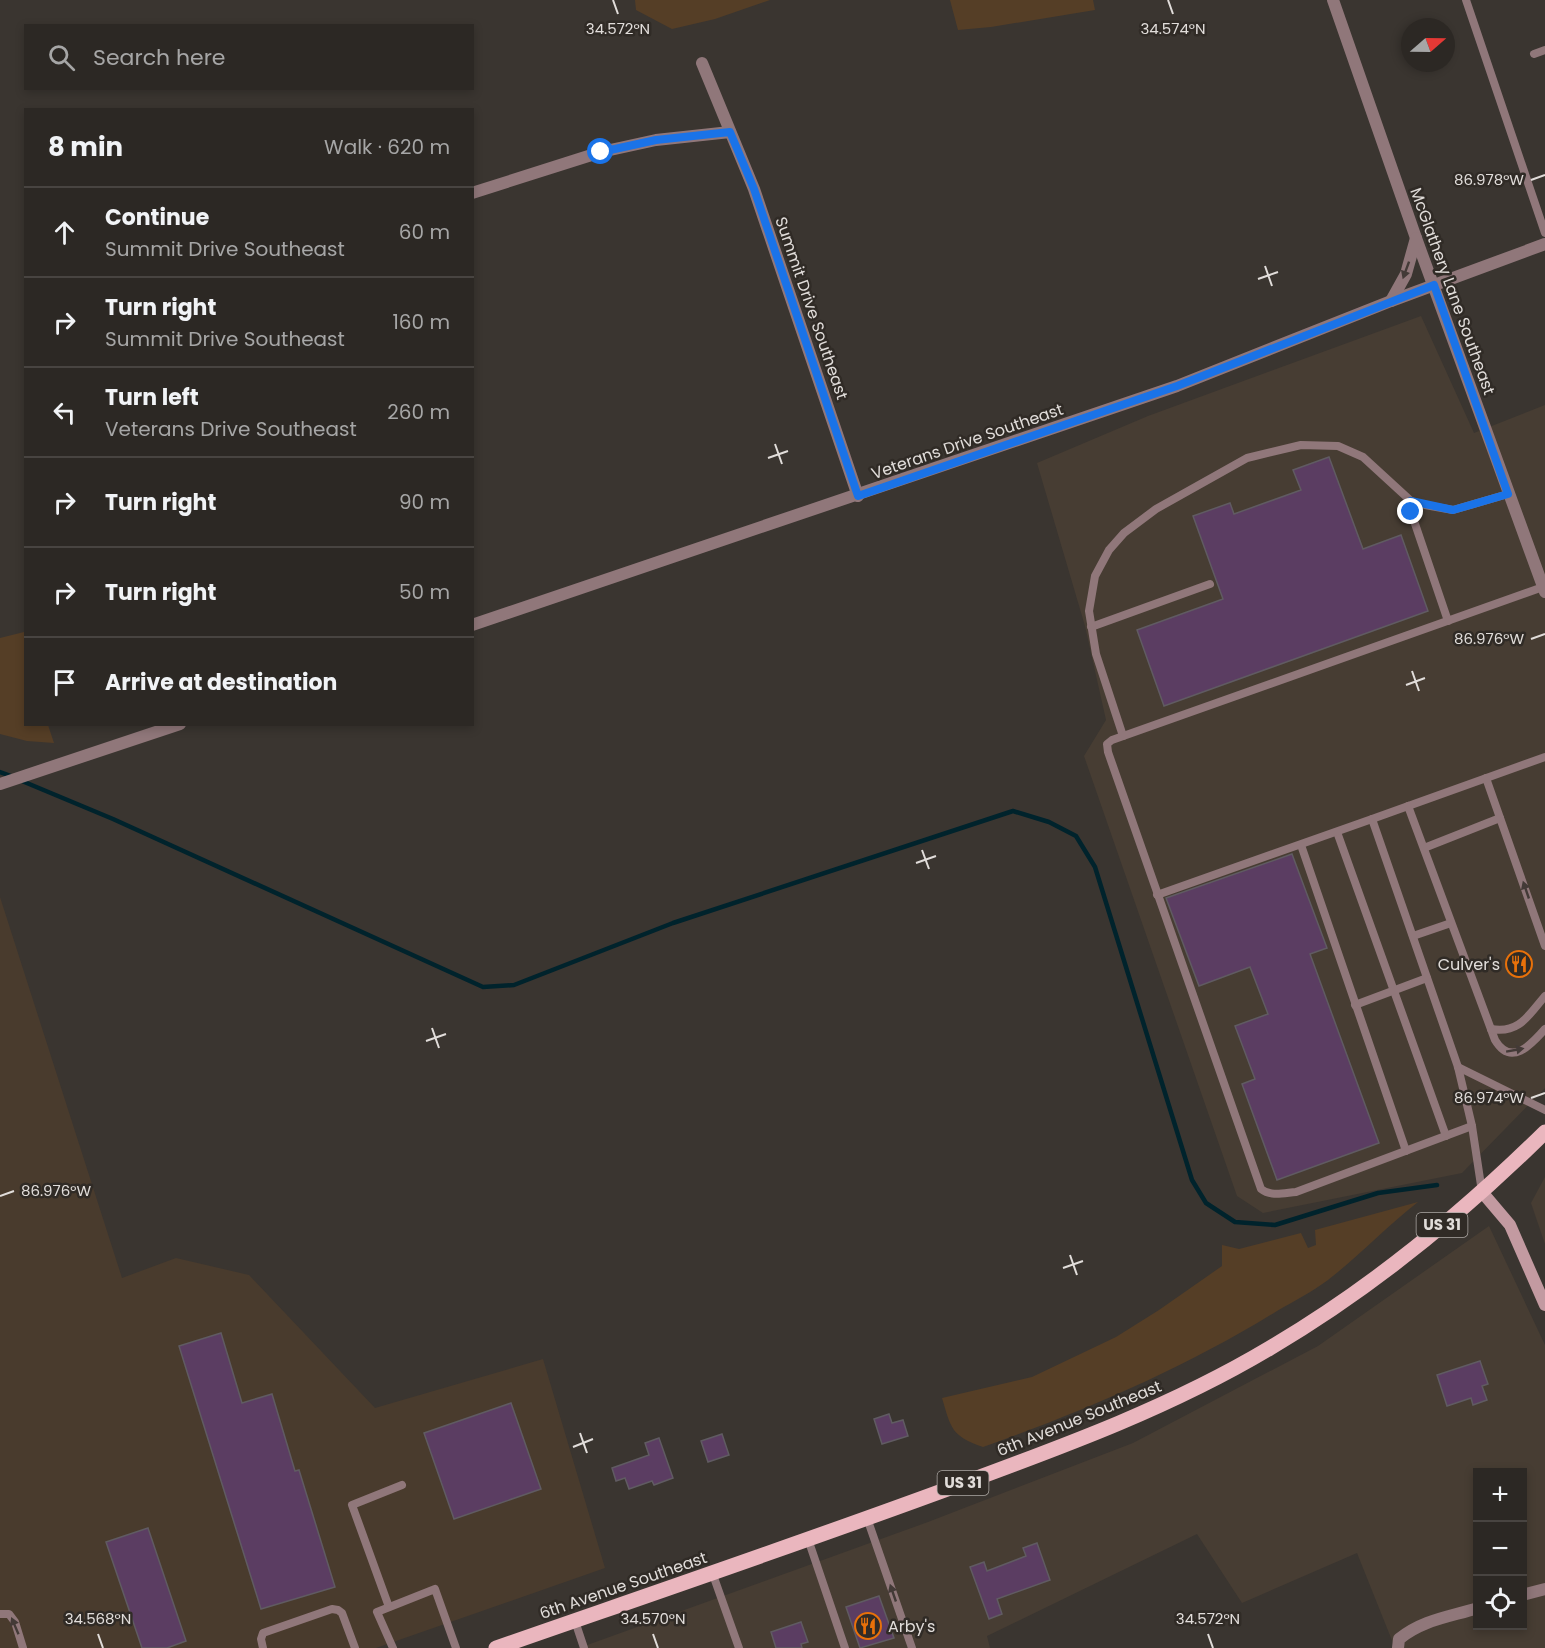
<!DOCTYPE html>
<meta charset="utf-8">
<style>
body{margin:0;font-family:Poppins,sans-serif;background:#34302c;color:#f1f3f6}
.controls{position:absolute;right:18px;bottom:18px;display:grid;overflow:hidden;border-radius:0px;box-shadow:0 3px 9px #0003}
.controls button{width:54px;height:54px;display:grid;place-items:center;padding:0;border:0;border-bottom:2px solid #484441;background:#2c2824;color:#f1f3f6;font:30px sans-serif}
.compass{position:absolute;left:1401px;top:18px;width:54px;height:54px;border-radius:50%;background:#2c2824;box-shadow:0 3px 9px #0003;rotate:70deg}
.stop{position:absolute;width:18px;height:18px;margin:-14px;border:4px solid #1a73e8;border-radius:50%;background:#fff}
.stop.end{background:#1a73e8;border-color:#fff;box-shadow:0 2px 6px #0008}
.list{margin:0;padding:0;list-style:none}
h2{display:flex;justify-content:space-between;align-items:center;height:78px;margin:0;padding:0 24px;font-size:26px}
h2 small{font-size:20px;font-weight:400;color:#a6a6a6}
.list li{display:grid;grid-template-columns:39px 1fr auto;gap:18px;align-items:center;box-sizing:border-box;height:90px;padding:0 24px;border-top:2px solid #484441}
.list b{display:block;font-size:22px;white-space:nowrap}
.list p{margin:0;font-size:20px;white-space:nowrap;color:#a6a6a6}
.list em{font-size:20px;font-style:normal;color:#a6a6a6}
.icon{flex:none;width:33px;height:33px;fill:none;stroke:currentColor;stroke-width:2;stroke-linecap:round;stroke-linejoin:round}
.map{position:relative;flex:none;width:1545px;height:1648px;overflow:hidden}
.search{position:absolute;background:#2c2824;box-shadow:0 3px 9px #0003;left:24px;top:24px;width:450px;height:66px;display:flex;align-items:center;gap:15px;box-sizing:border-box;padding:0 21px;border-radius:0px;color:#a6a6a6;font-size:22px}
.panel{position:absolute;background:#2c2824;box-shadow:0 3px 9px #0003;left:24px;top:108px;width:450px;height:618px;border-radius:0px}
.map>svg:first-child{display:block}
.built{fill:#473d33;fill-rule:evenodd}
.industrial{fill:#493b2d}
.green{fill:#553e26}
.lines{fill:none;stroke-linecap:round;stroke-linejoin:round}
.stream{stroke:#00232c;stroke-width:4.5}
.building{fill:#5b3d62;stroke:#605b62;stroke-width:1.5}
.lane{stroke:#90777a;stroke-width:8}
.street{stroke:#90777a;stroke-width:12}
.secondary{stroke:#c39aa1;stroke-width:12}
.primary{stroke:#eab6be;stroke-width:15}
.oneway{fill:#433a37}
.route{stroke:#1a73e8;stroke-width:8}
.ticks{fill:none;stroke:#e1ddda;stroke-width:2}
.labels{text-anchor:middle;stroke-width:5;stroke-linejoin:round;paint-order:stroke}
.shield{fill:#302b26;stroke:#aca8a4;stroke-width:1.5}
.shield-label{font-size:15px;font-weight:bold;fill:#e1ddda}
.street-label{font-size:16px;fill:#e1ddda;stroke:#302b26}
.poi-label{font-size:16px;fill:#e1ddda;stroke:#302b26;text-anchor:end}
.ticks-label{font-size:15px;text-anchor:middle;fill:#e1ddda;stroke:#302b26;stroke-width:5;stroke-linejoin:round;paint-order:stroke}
</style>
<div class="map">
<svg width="1545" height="1648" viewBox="0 0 1545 1648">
<rect width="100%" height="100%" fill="#3a3530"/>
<g class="built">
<path d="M 1421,316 L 1474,433 L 1545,405 L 1545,1088 L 1462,1173 L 1263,1213 L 1237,1196 L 1084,756 L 1106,720 L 1085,626 L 1037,463 L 1148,416 Z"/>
<path d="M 1545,1177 L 1545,1244 L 1531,1203 Z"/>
<path d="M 1489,1226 L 1545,1345 L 1545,1648 L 1395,1648 L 1357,1553 L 1242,1603 L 1197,1534 L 987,1636 L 990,1648 L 579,1648 L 928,1522 L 1133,1443 L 1318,1346 ZM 1478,1472 L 1522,1472 L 1522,1626 L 1478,1626 Z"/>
</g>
<path class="industrial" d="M 0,897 L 122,1278 L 176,1258 L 249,1275 L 375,1408 L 543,1359 L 605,1568 L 376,1648 L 0,1648 Z"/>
<g class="green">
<path d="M 635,0 L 770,0 L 715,19 L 672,29 L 636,10 Z"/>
<path d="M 950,0 L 1093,0 L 1095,10 L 991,27 L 958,30 Z"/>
<path d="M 24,632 L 26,634 L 26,724 L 48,725 L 54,743 L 27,741 L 0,734 L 0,638 Z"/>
<path d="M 1418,1202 C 1386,1227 1359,1256 1328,1280 C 1312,1292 1294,1301 1277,1311 C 1185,1368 1085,1411 983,1447 C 951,1436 951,1428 942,1398 L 1032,1377 L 1116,1337 L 1159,1310 L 1222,1266 L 1222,1245 L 1239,1249 L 1301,1233 L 1308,1248 L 1316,1245 L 1315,1230 Z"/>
</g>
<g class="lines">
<g class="stream">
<path d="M 0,772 L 11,776"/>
<path d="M 22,781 L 113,819 L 483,987 L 514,985 L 673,923 L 1013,811 L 1049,822 L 1076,836 L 1095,867 L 1192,1180 L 1206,1203 L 1235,1222 L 1275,1225 L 1378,1193 L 1437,1185"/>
</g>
</g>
<g class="building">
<path d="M 1329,457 L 1363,549 L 1401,535 L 1428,611 L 1164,706 L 1137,630 L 1223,599 L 1193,516 L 1230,503 L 1234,514 L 1301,490 L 1293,470 Z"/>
<path d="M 1292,854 L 1327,948 L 1310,954 L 1379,1143 L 1277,1180 L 1242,1084 L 1255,1079 L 1235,1026 L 1268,1014 L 1250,967 L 1199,986 L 1166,898 Z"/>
<path d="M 221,1333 L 242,1403 L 272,1394 L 295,1471 L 299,1470 L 335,1587 L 261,1609 L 179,1346 Z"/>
<path d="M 1480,1361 L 1488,1384 L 1482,1386 L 1487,1400 L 1473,1405 L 1471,1398 L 1447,1406 L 1437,1375 Z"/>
<path d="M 511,1403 L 541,1489 L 454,1519 L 424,1433 Z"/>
<path d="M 889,1414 L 892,1423 L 903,1420 L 908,1436 L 882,1444 L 874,1419 Z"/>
<path d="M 722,1434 L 729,1455 L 708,1462 L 701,1441 Z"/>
<path d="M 659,1438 L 673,1478 L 654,1485 L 652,1481 L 629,1489 L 625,1478 L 616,1481 L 612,1468 L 649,1455 L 645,1443 Z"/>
<path d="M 148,1528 L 186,1641 L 167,1648 L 142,1648 L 106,1542 Z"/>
<path d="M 1037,1543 L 1050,1580 L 997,1599 L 1002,1614 L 989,1619 L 970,1567 L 984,1562 L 987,1571 L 1026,1556 L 1023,1548 Z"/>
<path d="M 879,1596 L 894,1638 L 860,1648 L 846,1607 Z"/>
<path d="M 801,1622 L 808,1642 L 801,1644 L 802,1648 L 776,1648 L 771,1632 Z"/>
</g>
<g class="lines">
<g class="lane">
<path d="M 1466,0 L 1545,233"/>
<path d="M 1534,54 L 1545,50"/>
<path d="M 1411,501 L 1411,512 L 1448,621"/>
<path d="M 1091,627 L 1210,584"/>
<path d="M 1123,736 L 1096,654 L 1089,611 L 1095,576 L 1109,550 L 1124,533 L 1156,509 L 1247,458 L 1301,445 L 1338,446 L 1363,457 L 1411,501 L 1425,505 L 1453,510 L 1508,494"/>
<path d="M 1486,778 L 1545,946"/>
<path d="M 1408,806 L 1495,1040 C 1511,1067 1531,1045 1545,1029"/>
<path d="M 1337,832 L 1446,1136"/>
<path d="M 1301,845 L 1406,1151"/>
<path d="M 1424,848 L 1500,818"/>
<path d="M 1157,895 L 1372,819"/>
<path d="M 1413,936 L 1451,923"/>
<path d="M 1355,1005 L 1427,978"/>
<path d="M 1491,1029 C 1519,1034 1528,1016 1545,996"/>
<path d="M 1458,1067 L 1545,1110"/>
<path d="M 1472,1126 L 1296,1192 C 1284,1193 1271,1197 1261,1189 L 1108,752 L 1107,744 L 1112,740 L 1543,587"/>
<path d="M 1482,1192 L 1472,1126 L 1458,1067 L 1372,819 L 1545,757"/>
<path d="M 867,1518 L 912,1648"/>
<path d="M 808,1539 L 845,1648"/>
<path d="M 712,1572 L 739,1648"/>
<path d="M 389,1607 L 352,1505 L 402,1485"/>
<path d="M 0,1614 L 9,1614 L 15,1622 L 23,1648"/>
<path d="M 575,1621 L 584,1648"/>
<path d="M 263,1648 L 261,1639 L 263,1633 L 332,1609 L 338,1610 L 342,1613 L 355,1648"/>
<path d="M 393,1648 L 377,1612 L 435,1589 L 456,1648"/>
</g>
<g class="street">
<path d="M 1333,0 L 1416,238 L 1545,592"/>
<path d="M 702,63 L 754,189 L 858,496"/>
<path d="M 472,193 L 601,152 L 656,140 L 730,132"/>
<path d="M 1391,301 L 1406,274 L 1416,238"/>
<path d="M 472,625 L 1177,386 L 1391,301 L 1545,244"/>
<path d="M 0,784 L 180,724"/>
<path d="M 1522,1595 L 1545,1589"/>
<path d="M 1398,1648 L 1399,1639 C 1422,1620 1449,1617 1478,1608"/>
</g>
<path class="secondary" d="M 1482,1192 L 1510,1225 L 1545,1305"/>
<path class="primary" d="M 496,1648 C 651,1594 807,1541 961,1484 C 1067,1445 1173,1406 1270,1348 C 1370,1289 1462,1214 1545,1132"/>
</g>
<defs><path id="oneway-solid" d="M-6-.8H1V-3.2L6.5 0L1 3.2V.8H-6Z" transform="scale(1.5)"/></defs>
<g class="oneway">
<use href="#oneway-solid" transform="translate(1406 270) rotate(110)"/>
<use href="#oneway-solid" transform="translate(1526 890) rotate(-109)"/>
<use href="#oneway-solid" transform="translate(1515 1050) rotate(-10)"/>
<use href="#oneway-solid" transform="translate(893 1593) rotate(-109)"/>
<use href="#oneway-solid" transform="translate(15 1626) rotate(-113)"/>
</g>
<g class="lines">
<path class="route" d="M 601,152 L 656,140 L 730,132 L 754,189 L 858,496 L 1177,386 L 1434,285 L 1508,494 L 1453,510 L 1411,501 L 1411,512"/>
</g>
<path class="ticks" d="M 613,0 L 618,14M 1168,0 L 1173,14M 1531,180 L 1545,175M 1265,266 L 1272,286M 1258,279 L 1278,272M 775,444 L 782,464M 768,458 L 788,451M 1531,639 L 1545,634M 1412,671 L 1419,691M 1406,685 L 1425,678M 922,850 L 929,869M 916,863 L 936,856M 432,1028 L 439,1048M 426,1041 L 446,1034M 1531,1098 L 1545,1093M 0,1196 L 14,1191M 1070,1255 L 1077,1275M 1063,1268 L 1083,1261M 580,1433 L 587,1453M 573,1447 L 593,1439M 98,1634 L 103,1648M 653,1634 L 658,1648M 1208,1634 L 1213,1648"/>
<defs>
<symbol id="restaurant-ring" viewBox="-11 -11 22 22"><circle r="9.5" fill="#302b26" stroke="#e8710a" stroke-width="1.5"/><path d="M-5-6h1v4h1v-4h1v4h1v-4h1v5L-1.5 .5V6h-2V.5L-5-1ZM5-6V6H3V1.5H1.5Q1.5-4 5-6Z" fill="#e8710a"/></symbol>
</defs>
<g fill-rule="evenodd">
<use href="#restaurant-ring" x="1504" y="949" width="30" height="30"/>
<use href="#restaurant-ring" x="853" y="1611" width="30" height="30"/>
</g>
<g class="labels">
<g class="shield">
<rect x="1416.5" y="1213" width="51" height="24" rx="4.5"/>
<rect x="937.5" y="1471" width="51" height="24" rx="4.5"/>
</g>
<g class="shield-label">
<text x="1442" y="1230">US 31</text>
<text x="963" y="1488">US 31</text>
</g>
<g class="street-label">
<text transform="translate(1453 291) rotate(70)" y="6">McGlathery Lane Southeast</text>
<text transform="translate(812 308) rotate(71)" y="6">Summit Drive Southeast</text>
<text transform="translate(967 441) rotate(-19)" y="6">Veterans Drive Southeast</text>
<text transform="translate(1079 1418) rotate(-22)" y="6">6th Avenue Southeast</text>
<text transform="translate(623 1585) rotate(-19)" y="6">6th Avenue Southeast</text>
</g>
<g class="poi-label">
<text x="1500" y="970">Culver's</text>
<text x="888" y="1632" text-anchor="start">Arby's</text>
</g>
</g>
<g class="ticks-label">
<text x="1173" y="34">34.574°N</text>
<text x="618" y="34">34.572°N</text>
<text x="1489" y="185">86.978°W</text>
<text x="1489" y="644">86.976°W</text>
<text x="1489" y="1103">86.974°W</text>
<text x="56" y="1196">86.976°W</text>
<text x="98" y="1624">34.568°N</text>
<text x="653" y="1624">34.570°N</text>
<text x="1208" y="1624">34.572°N</text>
</g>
</svg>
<div class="controls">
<button>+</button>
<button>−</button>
<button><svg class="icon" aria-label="locate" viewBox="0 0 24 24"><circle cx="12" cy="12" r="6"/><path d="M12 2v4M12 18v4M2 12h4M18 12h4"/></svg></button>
</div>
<svg class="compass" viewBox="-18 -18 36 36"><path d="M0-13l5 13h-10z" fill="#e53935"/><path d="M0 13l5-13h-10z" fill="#a6a6a6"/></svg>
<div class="stop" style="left:601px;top:152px"></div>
<div class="stop end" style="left:1411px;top:512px"></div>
<div class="search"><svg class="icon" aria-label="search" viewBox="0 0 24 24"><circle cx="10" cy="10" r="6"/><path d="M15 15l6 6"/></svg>Search here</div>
<section class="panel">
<h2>8 min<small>Walk · 620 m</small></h2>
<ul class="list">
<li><svg class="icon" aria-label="ahead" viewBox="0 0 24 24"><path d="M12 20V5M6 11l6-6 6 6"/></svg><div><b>Continue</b><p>Summit Drive Southeast</p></div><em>60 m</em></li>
<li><svg class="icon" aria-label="right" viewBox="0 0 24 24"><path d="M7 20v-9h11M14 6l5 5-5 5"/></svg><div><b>Turn right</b><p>Summit Drive Southeast</p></div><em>160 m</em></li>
<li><svg class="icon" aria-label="left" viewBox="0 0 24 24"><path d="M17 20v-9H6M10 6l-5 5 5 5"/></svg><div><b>Turn left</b><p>Veterans Drive Southeast</p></div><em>260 m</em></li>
<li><svg class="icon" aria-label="right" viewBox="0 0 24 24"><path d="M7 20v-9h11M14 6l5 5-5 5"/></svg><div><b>Turn right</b></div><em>90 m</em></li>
<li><svg class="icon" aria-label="right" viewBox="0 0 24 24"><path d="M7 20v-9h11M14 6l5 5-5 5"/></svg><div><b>Turn right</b></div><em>50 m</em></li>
<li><svg class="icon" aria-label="arrive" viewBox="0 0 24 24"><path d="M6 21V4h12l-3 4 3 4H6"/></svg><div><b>Arrive at destination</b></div></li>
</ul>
</section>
</div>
